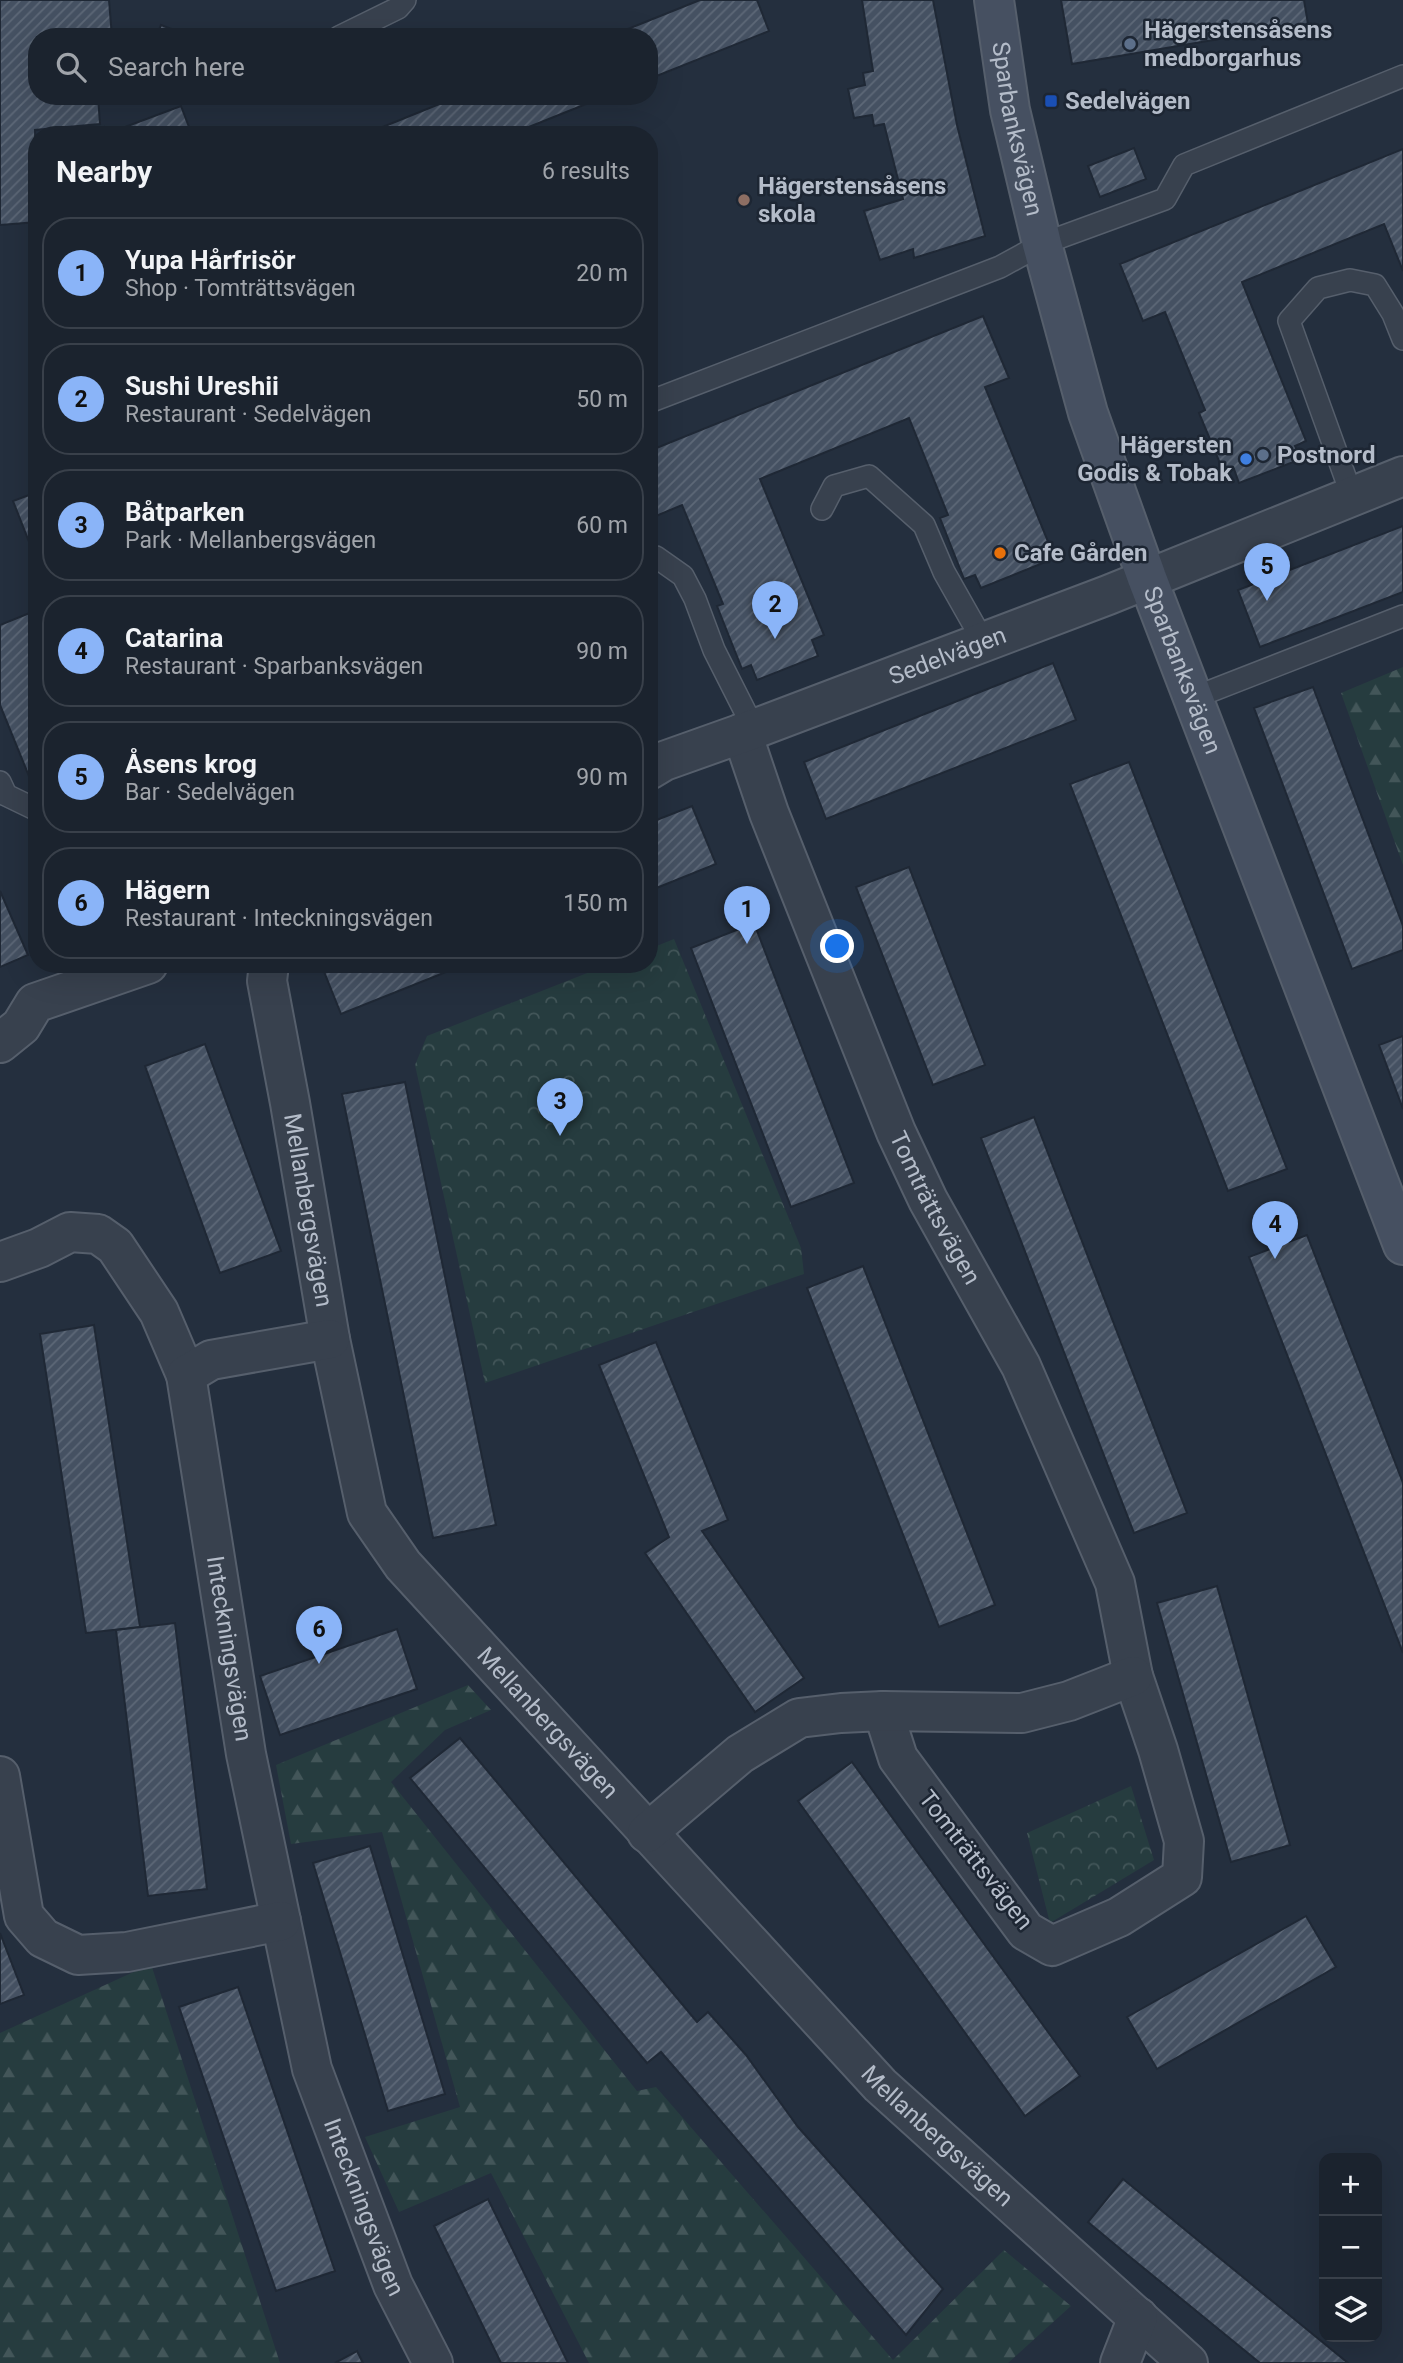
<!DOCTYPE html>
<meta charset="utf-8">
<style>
body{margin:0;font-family:Roboto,sans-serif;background:#282f3a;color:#f1f3f6}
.controls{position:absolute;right:21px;bottom:21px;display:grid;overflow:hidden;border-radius:14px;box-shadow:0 7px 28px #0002}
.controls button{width:63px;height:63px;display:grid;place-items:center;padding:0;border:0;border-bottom:2px solid #39404a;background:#1b232e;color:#f1f3f6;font:35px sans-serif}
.you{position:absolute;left:838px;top:947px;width:24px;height:24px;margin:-18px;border:5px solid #fff;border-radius:50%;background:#1a73e8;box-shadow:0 0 0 10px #1a73e833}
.badge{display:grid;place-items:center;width:46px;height:46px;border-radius:50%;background:#8ab4f8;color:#111;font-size:23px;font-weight:700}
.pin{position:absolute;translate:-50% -58px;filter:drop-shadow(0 2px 4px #0008)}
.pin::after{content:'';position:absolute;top:37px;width:24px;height:21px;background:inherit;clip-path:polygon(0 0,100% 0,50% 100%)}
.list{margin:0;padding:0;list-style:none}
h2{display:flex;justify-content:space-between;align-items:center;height:91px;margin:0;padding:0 28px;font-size:30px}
h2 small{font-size:23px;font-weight:400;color:#a0a4aa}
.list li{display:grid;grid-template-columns:46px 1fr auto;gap:21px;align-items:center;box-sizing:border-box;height:112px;margin:0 14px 14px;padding:0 14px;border:2px solid #39404a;border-radius:28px}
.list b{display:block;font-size:26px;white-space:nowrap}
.list p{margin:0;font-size:23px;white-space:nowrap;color:#a0a4aa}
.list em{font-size:23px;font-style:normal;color:#a0a4aa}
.icon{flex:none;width:38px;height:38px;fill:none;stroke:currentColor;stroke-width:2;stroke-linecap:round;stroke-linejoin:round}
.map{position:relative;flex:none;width:1403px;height:2363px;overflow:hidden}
.search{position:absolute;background:#1b232e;box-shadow:0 7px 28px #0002;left:28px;top:28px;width:630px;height:77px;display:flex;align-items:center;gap:18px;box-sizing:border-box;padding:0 24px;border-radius:28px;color:#a0a4aa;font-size:26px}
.panel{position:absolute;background:#1b232e;box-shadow:0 7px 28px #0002;left:28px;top:126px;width:630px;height:847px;border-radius:28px}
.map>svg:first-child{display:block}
.forest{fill:url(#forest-firs)}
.park{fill:url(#park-crowns)}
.building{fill:url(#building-hatch);stroke:#1f2835;stroke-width:2}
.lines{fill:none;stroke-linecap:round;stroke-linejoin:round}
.lane-casing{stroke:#565f6c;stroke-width:24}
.street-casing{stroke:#565f6c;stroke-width:42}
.secondary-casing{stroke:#565f6c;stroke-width:42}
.lane{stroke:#38414e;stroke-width:21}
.street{stroke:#38414e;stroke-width:38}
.secondary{stroke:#465061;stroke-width:38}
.service-dot{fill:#5c6f8a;stroke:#1d2633;stroke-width:2.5}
.transit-dot{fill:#1a4fb4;stroke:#1d2633;stroke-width:2.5}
.education-dot{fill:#8d6e63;stroke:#1d2633;stroke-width:2.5}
.shop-dot{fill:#3f7fe0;stroke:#1d2633;stroke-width:2.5}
.food-dot{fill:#e8710a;stroke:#1d2633;stroke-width:2.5}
.labels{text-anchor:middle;stroke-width:5;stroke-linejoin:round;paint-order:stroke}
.poi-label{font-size:24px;font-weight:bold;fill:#b4bcc9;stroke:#1d2633;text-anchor:start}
.street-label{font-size:24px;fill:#b4bcc9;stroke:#1d2633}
</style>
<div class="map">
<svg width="1403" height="2363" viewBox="0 0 1403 2363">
<defs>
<pattern id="forest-firs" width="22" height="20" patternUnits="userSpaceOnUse" patternTransform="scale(1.75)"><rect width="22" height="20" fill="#263c3f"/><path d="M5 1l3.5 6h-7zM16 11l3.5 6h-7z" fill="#435659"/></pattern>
<pattern id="park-crowns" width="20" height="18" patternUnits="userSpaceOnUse" patternTransform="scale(1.75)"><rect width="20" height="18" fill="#263c3f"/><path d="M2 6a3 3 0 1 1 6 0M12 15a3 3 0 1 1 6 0" fill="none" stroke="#435659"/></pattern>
<pattern id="building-hatch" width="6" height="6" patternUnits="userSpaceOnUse" patternTransform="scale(1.75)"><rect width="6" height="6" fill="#455162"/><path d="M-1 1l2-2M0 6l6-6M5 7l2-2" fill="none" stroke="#5d6877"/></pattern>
</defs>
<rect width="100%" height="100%" fill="#242f3e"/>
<g class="forest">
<path d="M 1403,667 L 1403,865 L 1341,693 Z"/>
<path d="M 468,1685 L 491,1710 L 445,1730 L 391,1782 L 637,2091 L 656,2087 L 893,2360 L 1004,2250 L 1071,2306 L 1008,2363 L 589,2363 L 491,2173 L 399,2212 L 365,2137 L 460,2107 L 382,1832 L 291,1844 L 276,1765 Z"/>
<path d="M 151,1964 L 280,2363 L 0,2363 L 0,2033 Z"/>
</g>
<g class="park">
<path d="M 674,939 L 801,1248 L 804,1274 L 485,1383 L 415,1065 L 427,1036 L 610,964 L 649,964 L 649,949 Z"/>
<path d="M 1131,1786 L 1154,1860 L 1050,1923 L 1027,1833 Z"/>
</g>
<g class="building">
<path d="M 0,0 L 109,0 L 112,37 L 37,37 L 37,46 L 33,46 L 35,65 L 37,65 L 37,96 L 98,96 L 100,124 L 35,130 L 37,222 L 0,225 Z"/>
<path d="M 700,0 L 757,0 L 769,31 L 649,79 L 649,37 L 608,37 Z"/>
<path d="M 862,0 L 933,0 L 957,125 L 985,236 L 914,258 L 913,249 L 880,260 L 864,211 L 903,199 L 884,124 L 874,126 L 872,115 L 854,118 L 848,89 L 865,85 L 863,73 L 873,71 Z"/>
<path d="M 1061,0 L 1304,0 L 1308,24 L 1072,64 Z"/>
<path d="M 161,25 L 192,37 L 156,37 Z"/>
<path d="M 459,96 L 606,96 L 509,135 L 363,135 Z"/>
<path d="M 181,106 L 192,135 L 84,135 L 104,127 L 109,133 Z"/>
<path d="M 1134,148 L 1146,179 L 1100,197 L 1088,166 Z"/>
<path d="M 1403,149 L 1403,271 L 1384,224 L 1242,282 L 1306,441 L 1295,446 L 1301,459 L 1239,483 L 1234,469 L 1224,473 L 1199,413 L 1205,410 L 1165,312 L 1143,321 L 1120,264 Z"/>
<path d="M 983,316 L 1009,378 L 985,387 L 1049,544 L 1037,549 L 1043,563 L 981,588 L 975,575 L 964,579 L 940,518 L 948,515 L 909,418 L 760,479 L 824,635 L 812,640 L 818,656 L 757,680 L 751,665 L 742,669 L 717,606 L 723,604 L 682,505 L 649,519 L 649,451 Z"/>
<path d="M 37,492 L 37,556 L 35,557 L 13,501 Z"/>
<path d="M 1403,526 L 1403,592 L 1260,647 L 1238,590 Z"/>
<path d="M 37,610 L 37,785 L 33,786 L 0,705 L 0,625 Z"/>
<path d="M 1053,663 L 1076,720 L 826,819 L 804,762 Z"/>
<path d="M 1313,687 L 1403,926 L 1403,950 L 1352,969 L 1254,708 Z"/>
<path d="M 1129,762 L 1287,1169 L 1228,1191 L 1070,784 Z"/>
<path d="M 692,806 L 716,864 L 649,891 L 649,823 Z"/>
<path d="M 909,867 L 985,1065 L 933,1085 L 856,887 Z"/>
<path d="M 0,891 L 28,955 L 0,967 Z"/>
<path d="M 754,923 L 854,1183 L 791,1207 L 691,948 Z"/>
<path d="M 321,964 L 466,964 L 341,1014 Z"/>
<path d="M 1403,1036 L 1403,1109 L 1379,1045 Z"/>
<path d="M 205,1044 L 281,1251 L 220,1273 L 145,1066 Z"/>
<path d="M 405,1082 L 496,1525 L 433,1538 L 342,1094 Z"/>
<path d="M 1034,1117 L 1187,1513 L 1134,1533 L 981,1138 Z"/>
<path d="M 1307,1235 L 1403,1483 L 1403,1653 L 1249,1257 Z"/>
<path d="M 863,1266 L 995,1605 L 939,1627 L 807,1288 Z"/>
<path d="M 94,1325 L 140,1627 L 86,1633 L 40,1334 Z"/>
<path d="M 656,1342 L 728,1520 L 702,1531 L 804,1678 L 755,1712 L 645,1553 L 669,1537 L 599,1365 Z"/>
<path d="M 1217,1586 L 1290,1845 L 1231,1862 L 1157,1603 Z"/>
<path d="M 175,1623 L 207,1889 L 148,1896 L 116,1630 Z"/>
<path d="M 397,1629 L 417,1689 L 280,1735 L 260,1676 Z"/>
<path d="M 460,1738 L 697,2022 L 708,2012 L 746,2055 L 798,2127 L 943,2289 L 906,2335 L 661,2052 L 647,2063 L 410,1778 Z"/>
<path d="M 852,1762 L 1080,2076 L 1025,2116 L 798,1801 Z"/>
<path d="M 370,1846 L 445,2094 L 388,2111 L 313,1863 Z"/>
<path d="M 1306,1916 L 1336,1967 L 1157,2069 L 1127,2017 Z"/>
<path d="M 0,1933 L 24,1995 L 0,2004 Z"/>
<path d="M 238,1987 L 335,2271 L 276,2291 L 179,2007 Z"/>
<path d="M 1123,2179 L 1348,2363 L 1260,2363 L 1124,2252 L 1088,2222 Z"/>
<path d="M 488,2199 L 568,2363 L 501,2363 L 434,2226 Z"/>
<path d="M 357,2351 L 363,2363 L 335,2363 Z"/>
</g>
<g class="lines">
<defs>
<g id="lane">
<path d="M 339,37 L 398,8 L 405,0"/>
<path d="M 649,402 L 1000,267 L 1042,244 L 1165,199 L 1184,165 L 1403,76"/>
<path d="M 1352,496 L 1289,321 L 1318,288 L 1350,280 L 1375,285 L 1393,314 L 1403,339"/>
<path d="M 822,509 L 834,486 L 869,476 L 924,525 L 944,572 L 983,641"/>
<path d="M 649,559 L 656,557 L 683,576 L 695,599 L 714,650 L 754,729"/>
<path d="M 1193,698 L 1403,616"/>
<path d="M 0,782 L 6,795 L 37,810"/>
</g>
<g id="street">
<path id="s1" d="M 742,733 L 769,813 L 896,1132 L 928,1200 L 1021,1366 L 1115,1583 L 1133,1676 L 1158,1750 L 1184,1841 L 1182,1877 L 1119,1917 L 1052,1946 L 1026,1931 L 898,1758 L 883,1711"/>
<path id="s2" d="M 649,770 L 664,761 L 754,729 L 1108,595 L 1403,476"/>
<path id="s3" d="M 269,964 L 267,981 L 290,1103 L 330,1339 L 367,1513 L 403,1565 L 880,2085 L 1188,2363"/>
<path d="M 0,1043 L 21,1026 L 35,1003 L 148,964"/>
<path d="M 0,1262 L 39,1248 L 70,1232 L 98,1234 L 115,1246 L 159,1312 L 186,1375"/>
<path id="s4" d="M 330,1339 L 211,1360 L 186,1375 L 246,1754 L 312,2069 L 393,2285 L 433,2363"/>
<path d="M 0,1776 L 24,1916 L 43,1938 L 78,1955 L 127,1952 L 281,1921"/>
<path d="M 647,1833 L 740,1754 L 799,1718 L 841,1713 L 883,1711 L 1022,1713 L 1069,1701 L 1133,1676"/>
<path d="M 1120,2363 L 1138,2317"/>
</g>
<g id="secondary">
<path id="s5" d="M 994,0 L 1010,110 L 1042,244 L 1088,413 L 1147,578 L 1403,1245"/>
</g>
</defs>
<use href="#lane" class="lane-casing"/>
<use href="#street" class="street-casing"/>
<use href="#secondary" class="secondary-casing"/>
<use href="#lane" class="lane"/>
<use href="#street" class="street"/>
<use href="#secondary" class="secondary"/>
</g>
<g class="service-dot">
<circle cx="1130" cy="44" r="7"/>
<circle cx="1263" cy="455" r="7"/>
</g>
<rect class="transit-dot" x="1044" y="94" width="14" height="14" rx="3.5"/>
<circle class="education-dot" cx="744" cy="200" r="7"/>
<circle class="shop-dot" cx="1246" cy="459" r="7"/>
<circle class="food-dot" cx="1000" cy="553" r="7"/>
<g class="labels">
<g class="poi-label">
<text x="1144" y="38">Hägerstensåsens<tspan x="1144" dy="28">medborgarhus</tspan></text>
<text x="1065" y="109">Sedelvägen</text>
<text x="758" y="194">Hägerstensåsens<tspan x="758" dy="28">skola</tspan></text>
<text x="1232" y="453" text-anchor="end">Hägersten<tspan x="1232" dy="28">Godis &amp; Tobak</tspan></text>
<text x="1277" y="463">Postnord</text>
<text x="1014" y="561">Cafe Gården</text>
</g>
<g class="street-label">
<text dy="8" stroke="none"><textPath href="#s5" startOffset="131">Sparbanksvägen</textPath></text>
<text dy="8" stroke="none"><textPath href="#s2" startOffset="320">Sedelvägen</textPath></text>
<text dy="8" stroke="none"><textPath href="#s5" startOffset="698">Sparbanksvägen</textPath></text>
<text dy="8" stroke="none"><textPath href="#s1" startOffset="513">Tomträttsvägen</textPath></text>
<text dy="8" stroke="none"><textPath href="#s3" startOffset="250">Mellanbergsvägen</textPath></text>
<text dy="8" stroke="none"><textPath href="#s4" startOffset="427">Inteckningsvägen</textPath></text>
<text dy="8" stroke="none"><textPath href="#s3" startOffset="836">Mellanbergsvägen</textPath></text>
<text transform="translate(976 1860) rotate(52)" y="8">Tomträttsvägen</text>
<text dy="8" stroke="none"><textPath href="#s3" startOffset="1404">Mellanbergsvägen</textPath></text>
<text dy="8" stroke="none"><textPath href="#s4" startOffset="1003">Inteckningsvägen</textPath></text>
</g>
</g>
</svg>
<div class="controls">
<button>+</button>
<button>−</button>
<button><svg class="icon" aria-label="layers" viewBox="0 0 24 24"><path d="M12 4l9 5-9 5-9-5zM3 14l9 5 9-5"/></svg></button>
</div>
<div class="you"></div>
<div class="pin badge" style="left:747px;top:944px">1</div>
<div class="pin badge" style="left:775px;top:639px">2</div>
<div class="pin badge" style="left:560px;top:1136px">3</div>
<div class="pin badge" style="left:1275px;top:1259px">4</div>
<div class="pin badge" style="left:1267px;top:601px">5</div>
<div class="pin badge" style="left:319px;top:1664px">6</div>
<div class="search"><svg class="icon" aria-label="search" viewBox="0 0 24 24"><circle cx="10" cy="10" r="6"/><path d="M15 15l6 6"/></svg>Search here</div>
<section class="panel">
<h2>Nearby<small>6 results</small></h2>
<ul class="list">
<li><span class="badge">1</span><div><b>Yupa Hårfrisör</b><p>Shop · Tomträttsvägen</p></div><em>20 m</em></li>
<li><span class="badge">2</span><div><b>Sushi Ureshii</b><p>Restaurant · Sedelvägen</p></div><em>50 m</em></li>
<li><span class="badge">3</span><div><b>Båtparken</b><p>Park · Mellanbergsvägen</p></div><em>60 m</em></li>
<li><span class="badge">4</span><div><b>Catarina</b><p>Restaurant · Sparbanksvägen</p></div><em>90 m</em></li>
<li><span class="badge">5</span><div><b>Åsens krog</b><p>Bar · Sedelvägen</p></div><em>90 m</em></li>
<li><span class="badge">6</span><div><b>Hägern</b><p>Restaurant · Inteckningsvägen</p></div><em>150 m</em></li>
</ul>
</section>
</div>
